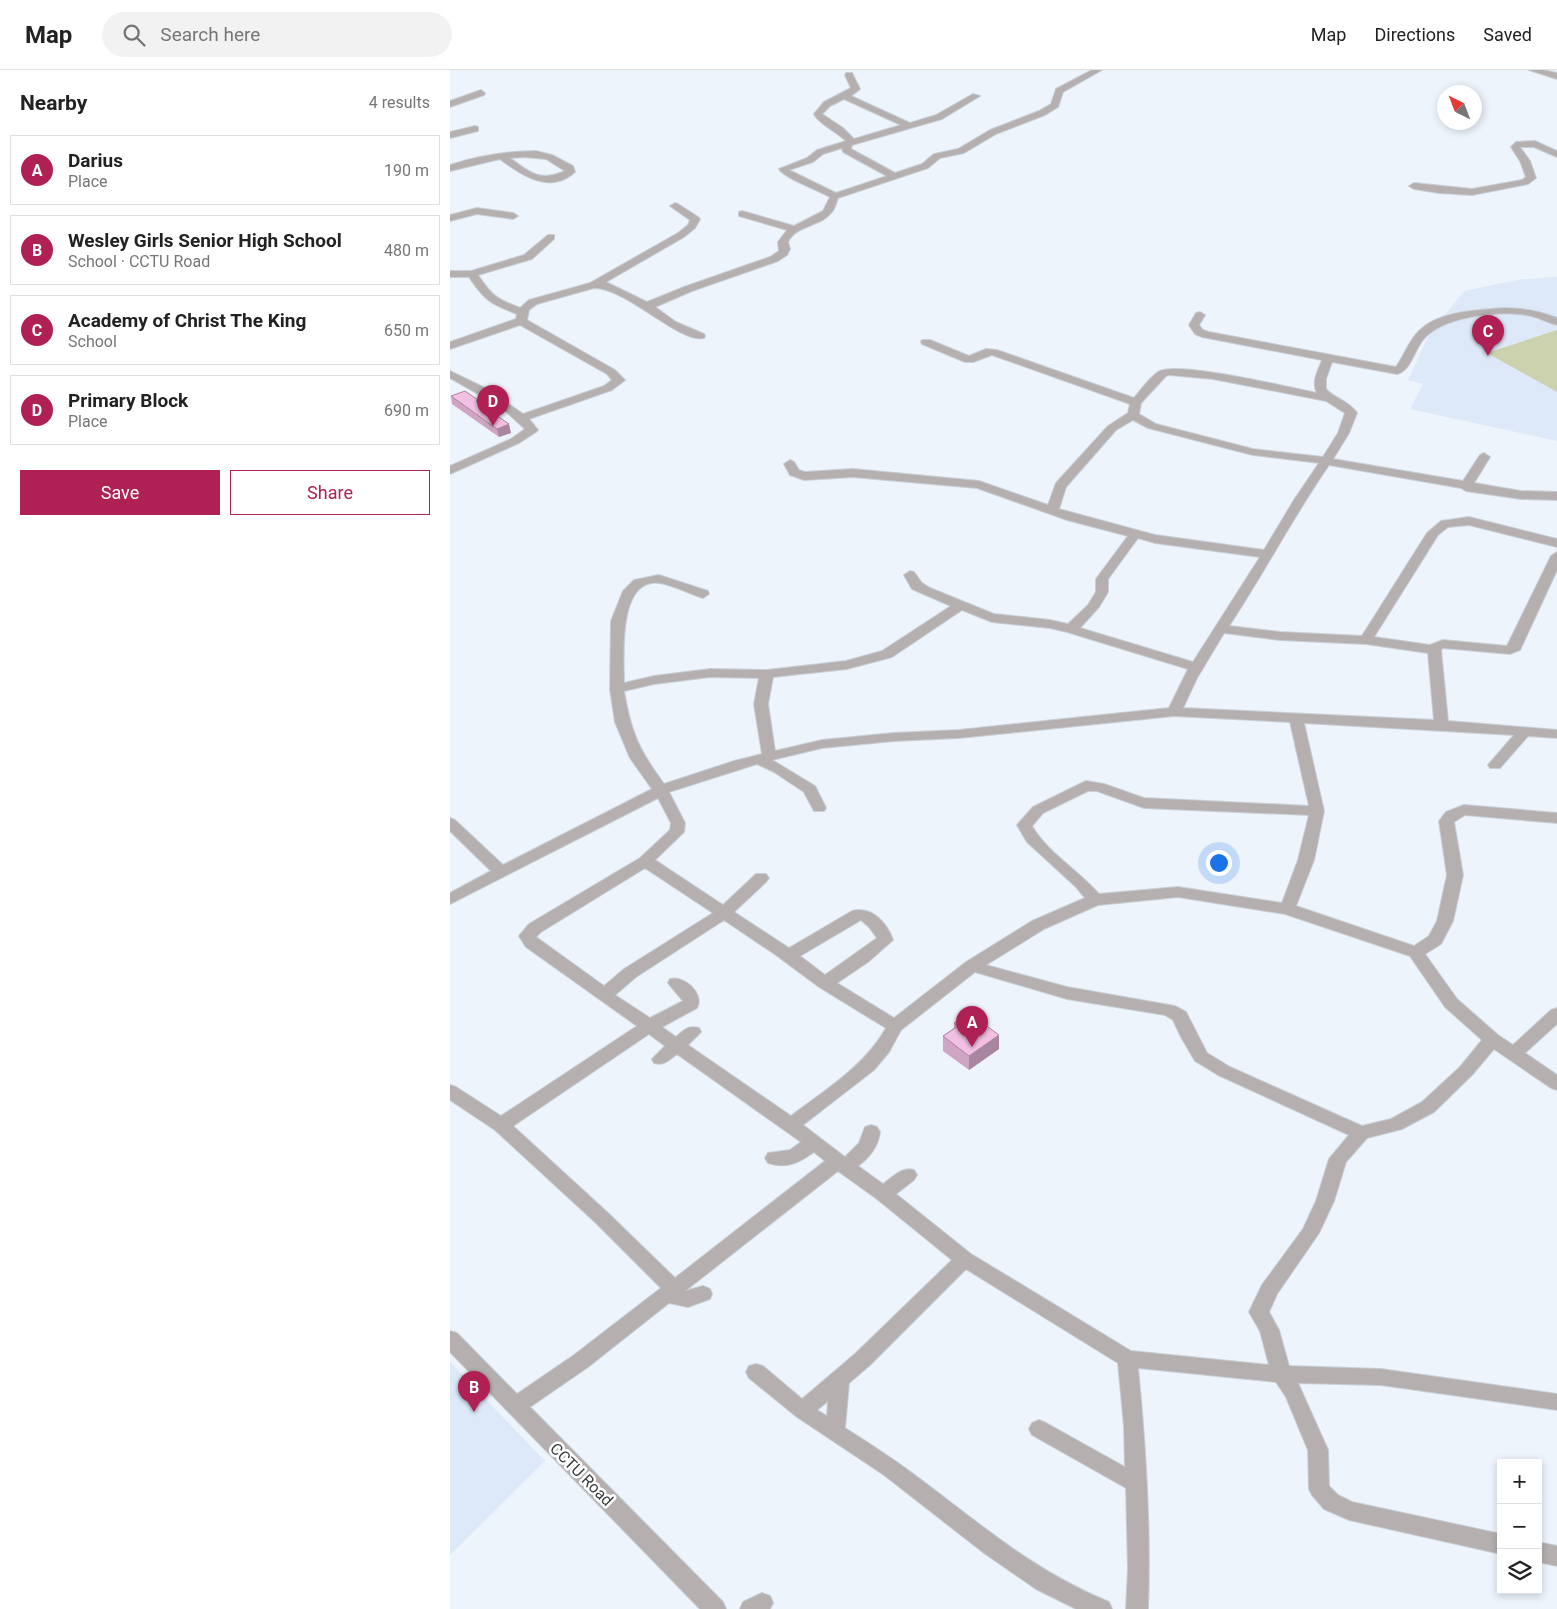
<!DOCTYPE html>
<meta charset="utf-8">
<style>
body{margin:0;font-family:Roboto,sans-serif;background:#f2f2f2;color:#222}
.controls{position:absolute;right:15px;bottom:15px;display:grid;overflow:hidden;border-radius:0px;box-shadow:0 2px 8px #0003}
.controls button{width:45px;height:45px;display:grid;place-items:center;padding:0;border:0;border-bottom:1px solid #e0e0e0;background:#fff;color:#222;font:25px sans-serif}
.compass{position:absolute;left:987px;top:15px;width:45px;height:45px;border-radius:50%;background:#fff;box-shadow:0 2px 8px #0003;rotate:318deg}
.you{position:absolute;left:768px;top:792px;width:18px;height:18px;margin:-12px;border:4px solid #fff;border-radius:50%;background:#1a73e8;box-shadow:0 0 0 8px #1a73e833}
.badge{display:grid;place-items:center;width:32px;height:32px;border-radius:50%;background:#af2055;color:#fff;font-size:16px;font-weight:700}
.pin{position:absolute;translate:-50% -41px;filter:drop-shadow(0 1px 2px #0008)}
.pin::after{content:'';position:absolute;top:26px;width:18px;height:15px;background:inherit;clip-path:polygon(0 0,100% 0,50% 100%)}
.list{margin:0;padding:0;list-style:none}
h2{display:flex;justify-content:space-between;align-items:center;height:65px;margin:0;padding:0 20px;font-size:21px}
h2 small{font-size:16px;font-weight:400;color:#767676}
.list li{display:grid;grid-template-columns:32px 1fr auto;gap:15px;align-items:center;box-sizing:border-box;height:70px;margin:0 10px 10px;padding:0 10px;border:1px solid #e0e0e0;border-radius:0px}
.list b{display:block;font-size:19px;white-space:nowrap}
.list p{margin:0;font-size:16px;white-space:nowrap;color:#767676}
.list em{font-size:16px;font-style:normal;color:#767676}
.actions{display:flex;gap:10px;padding:15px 20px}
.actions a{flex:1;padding:11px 0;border:1px solid #af2055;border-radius:0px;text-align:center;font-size:18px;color:#af2055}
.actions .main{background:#af2055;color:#fff}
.icon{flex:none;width:28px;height:28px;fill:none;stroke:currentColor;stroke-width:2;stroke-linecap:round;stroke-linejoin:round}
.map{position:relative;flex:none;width:1107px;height:1539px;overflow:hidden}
header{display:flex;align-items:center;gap:30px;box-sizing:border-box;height:70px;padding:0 25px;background:#fff;border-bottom:1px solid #e0e0e0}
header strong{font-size:24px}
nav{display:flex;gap:28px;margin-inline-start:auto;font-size:18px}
.search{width:350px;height:45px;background:#f2f2f2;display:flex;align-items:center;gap:12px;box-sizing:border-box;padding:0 18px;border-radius:28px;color:#767676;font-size:19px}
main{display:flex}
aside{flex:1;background:#fff}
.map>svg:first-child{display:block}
.built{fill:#dde9f8}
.green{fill:#cdd2ae}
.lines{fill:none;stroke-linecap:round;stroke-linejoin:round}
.minor-casing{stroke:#c9cfd6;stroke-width:2}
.minor{fill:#b5b0af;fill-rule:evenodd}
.wall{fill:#d0a5c3}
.shaded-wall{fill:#a9869f}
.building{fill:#f2c0e3;stroke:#a9869f}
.labels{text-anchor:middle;stroke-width:5;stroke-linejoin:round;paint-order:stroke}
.near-street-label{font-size:16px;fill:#373a3d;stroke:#fff}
</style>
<header>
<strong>Map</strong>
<div class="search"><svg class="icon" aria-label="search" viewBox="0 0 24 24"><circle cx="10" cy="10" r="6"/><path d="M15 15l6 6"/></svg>Search here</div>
<nav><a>Map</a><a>Directions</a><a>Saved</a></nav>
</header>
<main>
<aside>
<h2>Nearby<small>4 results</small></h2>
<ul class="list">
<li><span class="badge">A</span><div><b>Darius</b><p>Place</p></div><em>190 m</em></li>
<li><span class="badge">B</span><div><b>Wesley Girls Senior High School</b><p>School · CCTU Road</p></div><em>480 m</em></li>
<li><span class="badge">C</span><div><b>Academy of Christ The King</b><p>School</p></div><em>650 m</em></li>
<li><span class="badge">D</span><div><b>Primary Block</b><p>Place</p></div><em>690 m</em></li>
</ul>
<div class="actions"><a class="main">Save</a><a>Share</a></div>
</aside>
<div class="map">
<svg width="1107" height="1539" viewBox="0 0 1107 1539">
<rect width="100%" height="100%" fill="#edf4fc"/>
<g class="built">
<path d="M 1107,207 L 1107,371 L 960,339 L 973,314 L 958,310 L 980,263 L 1014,221 L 1072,209 Z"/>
<path d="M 0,1292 L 95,1391 L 0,1485 Z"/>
</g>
<path class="green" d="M 1107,260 L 1107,322 L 1037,283 Z"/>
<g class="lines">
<defs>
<g id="minor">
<path d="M 642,0 L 652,0 L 613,22 L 608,37 L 595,45 L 546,64 L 514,83 L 490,88 L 478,98 L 388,128 C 386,133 385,139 381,143 C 370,157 346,155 338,172 L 340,179 L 337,185 L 328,191 L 242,221 L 205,237 L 226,252 L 254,264 L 255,266 L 254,268 C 230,274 177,218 144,218 L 87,234 L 79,240 L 77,250 L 165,300 L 175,310 L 162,320 L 79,349 L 88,360 L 86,362 L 69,373 L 0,404 L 0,396 L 61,369 L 75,359 L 51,337 L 0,308 L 0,301 L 37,319 L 73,344 L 154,316 L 162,310 L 157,304 L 70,255 L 0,279 L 0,272 L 66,249 L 67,244 C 41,234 35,231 19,207 L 0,207 L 0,201 L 21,201 L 74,185 L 98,165 L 104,165 L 104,169 L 82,189 L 28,205 C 42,226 47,229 70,238 L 79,230 L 140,213 L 228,163 L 238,155 L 240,150 L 220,136 L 225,133 L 228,134 L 248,147 L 250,149 L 245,158 L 234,167 L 156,212 L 197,232 L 234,217 L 320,187 L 329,181 L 328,172 L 337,160 L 289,146 L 289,142 L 292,141 L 344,156 L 373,141 L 380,127 C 368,120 334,108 329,99 L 357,88 L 367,80 L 396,71 C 387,62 368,53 364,44 L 374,32 L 401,18 L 395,5 L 396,3 L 402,3 L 410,19 L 401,26 L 460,53 L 486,45 L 523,24 L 530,26 L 492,49 L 402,75 L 401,79 L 445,103 L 472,94 L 484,84 L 508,79 L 540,60 L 589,41 L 601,34 L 606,19 ZM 394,29 L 451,55 L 404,69 L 393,58 L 372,44 L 380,36 ZM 392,78 L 393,82 L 437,106 L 386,123 L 339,100 L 363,92 L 373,84 Z"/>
<path d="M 1079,0 L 1093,0 L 1107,3 L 1107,9 Z"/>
<path d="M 31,20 L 35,23 L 34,25 L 0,37 L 0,31 Z"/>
<path d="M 25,56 L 28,57 L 28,61 L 0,68 L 0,62 Z"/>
<path d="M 1085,71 L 1107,81 L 1107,87 L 1084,77 L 1070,77 L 1080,91 L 1086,108 L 1078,114 L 1022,125 L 989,123 L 964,119 L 959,116 L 964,113 L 1022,119 L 1072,110 L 1076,107 L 1070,91 L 1061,77 L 1066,72 Z"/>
<path d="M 86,81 L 102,85 L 123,96 L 125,102 C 100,125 71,105 50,89 L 0,101 L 0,95 C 28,86 57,81 86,81 ZM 74,87 L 96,89 L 115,101 C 90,112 80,103 60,88 Z"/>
<path d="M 27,138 L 63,143 L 68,146 L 63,149 L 27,144 L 0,151 L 0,145 Z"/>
<path d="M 1054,238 C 1073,238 1089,241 1107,248 L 1107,255 C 1098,253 1090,248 1081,246 C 1053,239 990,246 972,271 C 964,282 960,301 947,304 L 882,292 L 876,309 L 876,319 C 885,329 899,331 907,343 L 899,363 L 883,389 L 1013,411 L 1030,385 L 1034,383 L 1040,387 L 1024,413 L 1071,421 L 1107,422 L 1107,430 L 1071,429 L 1016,421 L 1011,418 L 879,395 C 843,447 814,503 779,556 L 830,562 L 912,566 L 977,463 L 991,451 L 1019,447 L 1107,469 L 1107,477 L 1019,455 L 998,457 L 988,465 L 924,567 L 980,575 L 993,570 L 1057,576 L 1101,486 L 1107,482 L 1107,500 L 1070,580 L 1060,584 L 993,578 L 991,580 L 998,651 L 1107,660 L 1107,668 L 1078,666 L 1050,698 L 1040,698 L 1038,695 L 1064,665 L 854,653 L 874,741 L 864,790 L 846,836 L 964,876 L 979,866 L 987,851 L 997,805 L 989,751 L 996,742 L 1014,735 L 1107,743 L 1107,753 L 1015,745 L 1004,752 L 1013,805 L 1003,851 L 991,874 L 975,884 L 1007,929 L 1048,965 L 1063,975 L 1101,940 L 1107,938 L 1107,954 L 1075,983 L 1107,1005 L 1107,1020 L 1101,1018 L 1044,979 L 1022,1005 L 984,1042 L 952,1059 L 917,1068 L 896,1092 L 884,1131 L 869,1163 L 827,1224 L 819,1242 L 829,1260 L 839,1296 L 931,1299 L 1107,1324 L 1107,1340 L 931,1315 L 848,1313 L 878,1380 L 879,1416 L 888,1425 L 902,1432 L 1051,1464 L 1051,1484 L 899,1450 L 874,1439 L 862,1425 L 859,1419 L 858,1380 L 836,1327 L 826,1312 L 688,1298 C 696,1378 701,1459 698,1539 L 676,1539 L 678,1499 L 676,1418 L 582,1365 L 579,1359 L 582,1353 L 589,1350 L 596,1353 L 675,1397 L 674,1356 L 668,1293 L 516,1199 L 420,1295 L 399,1313 L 395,1358 C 422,1375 448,1392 474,1412 C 535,1458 586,1502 659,1532 L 662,1539 L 626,1539 L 586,1519 L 534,1483 L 434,1405 L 347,1347 L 299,1308 L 296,1302 L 299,1296 L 306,1294 L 313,1296 L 352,1329 L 406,1283 L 502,1190 L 427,1129 L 388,1101 L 235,1221 L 253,1216 L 260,1219 L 262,1224 L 260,1229 L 238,1237 L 219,1233 L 138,1297 L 80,1337 L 273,1532 L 276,1539 L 250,1539 L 0,1282 L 0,1261 L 7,1263 L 67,1324 L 124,1285 L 211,1218 L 146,1153 L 45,1060 L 0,1030 L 0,1015 L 6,1017 L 51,1046 L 187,956 L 76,877 L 69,866 L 79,854 L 190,788 L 220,760 L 221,753 L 208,728 L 0,834 L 0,823 L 41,801 L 0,761 L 0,748 L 5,750 L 53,795 L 202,719 L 180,688 L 165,652 L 160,619 L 161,551 L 173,521 L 184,510 L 209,505 L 258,521 L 259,524 L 253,528 C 239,524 224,515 209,513 C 167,508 174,588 174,613 L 204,606 L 260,599 L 317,600 L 396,591 L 432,581 L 501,536 L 462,519 L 454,505 L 460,501 L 464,502 L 472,513 L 480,518 L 544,544 L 600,550 L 618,554 L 638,535 L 646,522 L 646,509 L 678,466 L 617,450 L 527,418 L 403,407 L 354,410 L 340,405 L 334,394 L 340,390 L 344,392 L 349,400 L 355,402 L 403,399 L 529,411 L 598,435 L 606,413 L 658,356 L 678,343 L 680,334 L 542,285 L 523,292 L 515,292 L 472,274 L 471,272 L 472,270 L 480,270 L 519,286 L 536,279 L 547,280 L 684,328 C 691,320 699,308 708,302 C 725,290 841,318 867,323 C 861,312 868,301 872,290 L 752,267 L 745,264 L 739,255 L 746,243 L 750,242 L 755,245 L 749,255 L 753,260 L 759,262 L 946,297 C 954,286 958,272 969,261 C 989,241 1027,240 1054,238 ZM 719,305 L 763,309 L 876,331 L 895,343 L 888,363 L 873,387 L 803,379 L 706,354 L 689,344 L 691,333 L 716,306 ZM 683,350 L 698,358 L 803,385 L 869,393 L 844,430 L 814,480 L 705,465 L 609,439 L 616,417 L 666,360 ZM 688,468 L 705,473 L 810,487 L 743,592 L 630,558 L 649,537 L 658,522 L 658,509 ZM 512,540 L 542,552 L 600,558 L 617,562 L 738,599 L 719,638 L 509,660 L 444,663 L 372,670 L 325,681 L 318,634 L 323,607 L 397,599 L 442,587 ZM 774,563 L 830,570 L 916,574 L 978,583 L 984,650 L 733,638 L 747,608 ZM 260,607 L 309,608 L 304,634 L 312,684 L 284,691 L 214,714 C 189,680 181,663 174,621 L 204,614 ZM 724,646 L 840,652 L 859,736 L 694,728 L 654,714 L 636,711 L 583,737 L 567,755 L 577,772 L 626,817 L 635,828 L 582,851 L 516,892 L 444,948 L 387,913 L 418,892 L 443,870 C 437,853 422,836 402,841 L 339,878 L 284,842 L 316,812 L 319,808 L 316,804 L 306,804 L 273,835 L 205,790 L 234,762 L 235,753 L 219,722 L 307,694 L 324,702 L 354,722 L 364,741 L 374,741 L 376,738 L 365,716 L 322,690 L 372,678 L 444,671 L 509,668 ZM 638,721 L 647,721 L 694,738 L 859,745 L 848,790 L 832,833 L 728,817 L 649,824 C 629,801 597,782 582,756 L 593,743 ZM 195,798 L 263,843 L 174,899 L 154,916 L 86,867 L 91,862 ZM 728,827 L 835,844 L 960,886 L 995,937 L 1032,970 L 1010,997 L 972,1032 L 941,1049 L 912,1056 L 780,997 L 757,983 L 736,942 L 725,936 L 617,917 L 536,895 L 594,859 L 648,835 ZM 274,850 L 326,885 L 369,917 L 436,958 C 414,997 375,1020 341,1046 L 238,975 L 251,962 L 249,958 C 239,955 234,960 226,967 L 212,957 L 247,938 C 255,924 234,905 220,909 L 218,913 L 233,931 L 200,948 L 165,925 L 186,907 ZM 411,850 L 419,857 L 427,868 L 375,905 L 350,886 ZM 525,902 L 617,929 L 715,945 L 723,950 L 731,967 L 745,991 L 768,1005 L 899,1065 L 879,1089 L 866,1131 L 853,1159 L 812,1215 L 799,1242 L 810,1261 L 819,1295 L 681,1281 L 521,1184 L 446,1124 L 464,1110 L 467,1105 L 464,1100 C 452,1096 443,1107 433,1114 L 408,1096 C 420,1087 428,1077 430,1062 L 427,1057 L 421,1055 L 415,1057 L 409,1073 L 395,1087 L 353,1055 L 424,1000 L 439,982 L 451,960 ZM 199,964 L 215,976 L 202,989 L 204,993 C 214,996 219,990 227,984 L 351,1072 L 340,1080 L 318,1083 L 315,1088 L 318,1093 C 336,1099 349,1093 364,1082 L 375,1091 L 225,1208 L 158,1143 L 63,1056 ZM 378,1331 L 377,1346 L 367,1340 Z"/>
<path d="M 1088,1472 L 1107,1476 L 1107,1496 L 1088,1492 Z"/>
<path d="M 312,1523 L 320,1526 L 323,1533 L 320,1539 L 290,1539 L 293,1532 Z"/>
</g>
</defs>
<use href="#minor" class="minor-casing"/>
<use href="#minor" class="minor"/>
</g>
<g class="wall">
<path d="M 1,326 L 29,333 L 61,363 L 49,367 L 2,334 Z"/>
<path d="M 504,953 L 549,979 L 519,1000 L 493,981 L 493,966 L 504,958 Z"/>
</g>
<g class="shaded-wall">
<path d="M 59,354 L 61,363 L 49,367 L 47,359 Z"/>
<path d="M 549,965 L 549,979 L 519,1000 L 519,986 Z"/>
</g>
<g class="building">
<path d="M 15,321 L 28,330 L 26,331 L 59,354 L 47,359 L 1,326 Z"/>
<path d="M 519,943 L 549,965 L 519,986 L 493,966 L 508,956 L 504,953 Z"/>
</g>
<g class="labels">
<g class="near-street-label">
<text transform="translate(132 1404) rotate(45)" y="6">CCTU Road</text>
</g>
</g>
</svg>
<div class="controls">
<button>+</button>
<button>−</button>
<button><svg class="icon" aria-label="layers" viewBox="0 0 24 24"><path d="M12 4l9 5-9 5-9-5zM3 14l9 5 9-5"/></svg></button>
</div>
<svg class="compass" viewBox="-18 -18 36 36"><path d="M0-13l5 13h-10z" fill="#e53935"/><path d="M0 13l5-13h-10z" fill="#767676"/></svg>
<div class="you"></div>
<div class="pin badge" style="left:522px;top:977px">A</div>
<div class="pin badge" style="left:24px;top:1342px">B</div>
<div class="pin badge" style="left:1038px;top:286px">C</div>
<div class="pin badge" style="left:43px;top:356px">D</div>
</div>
</main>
